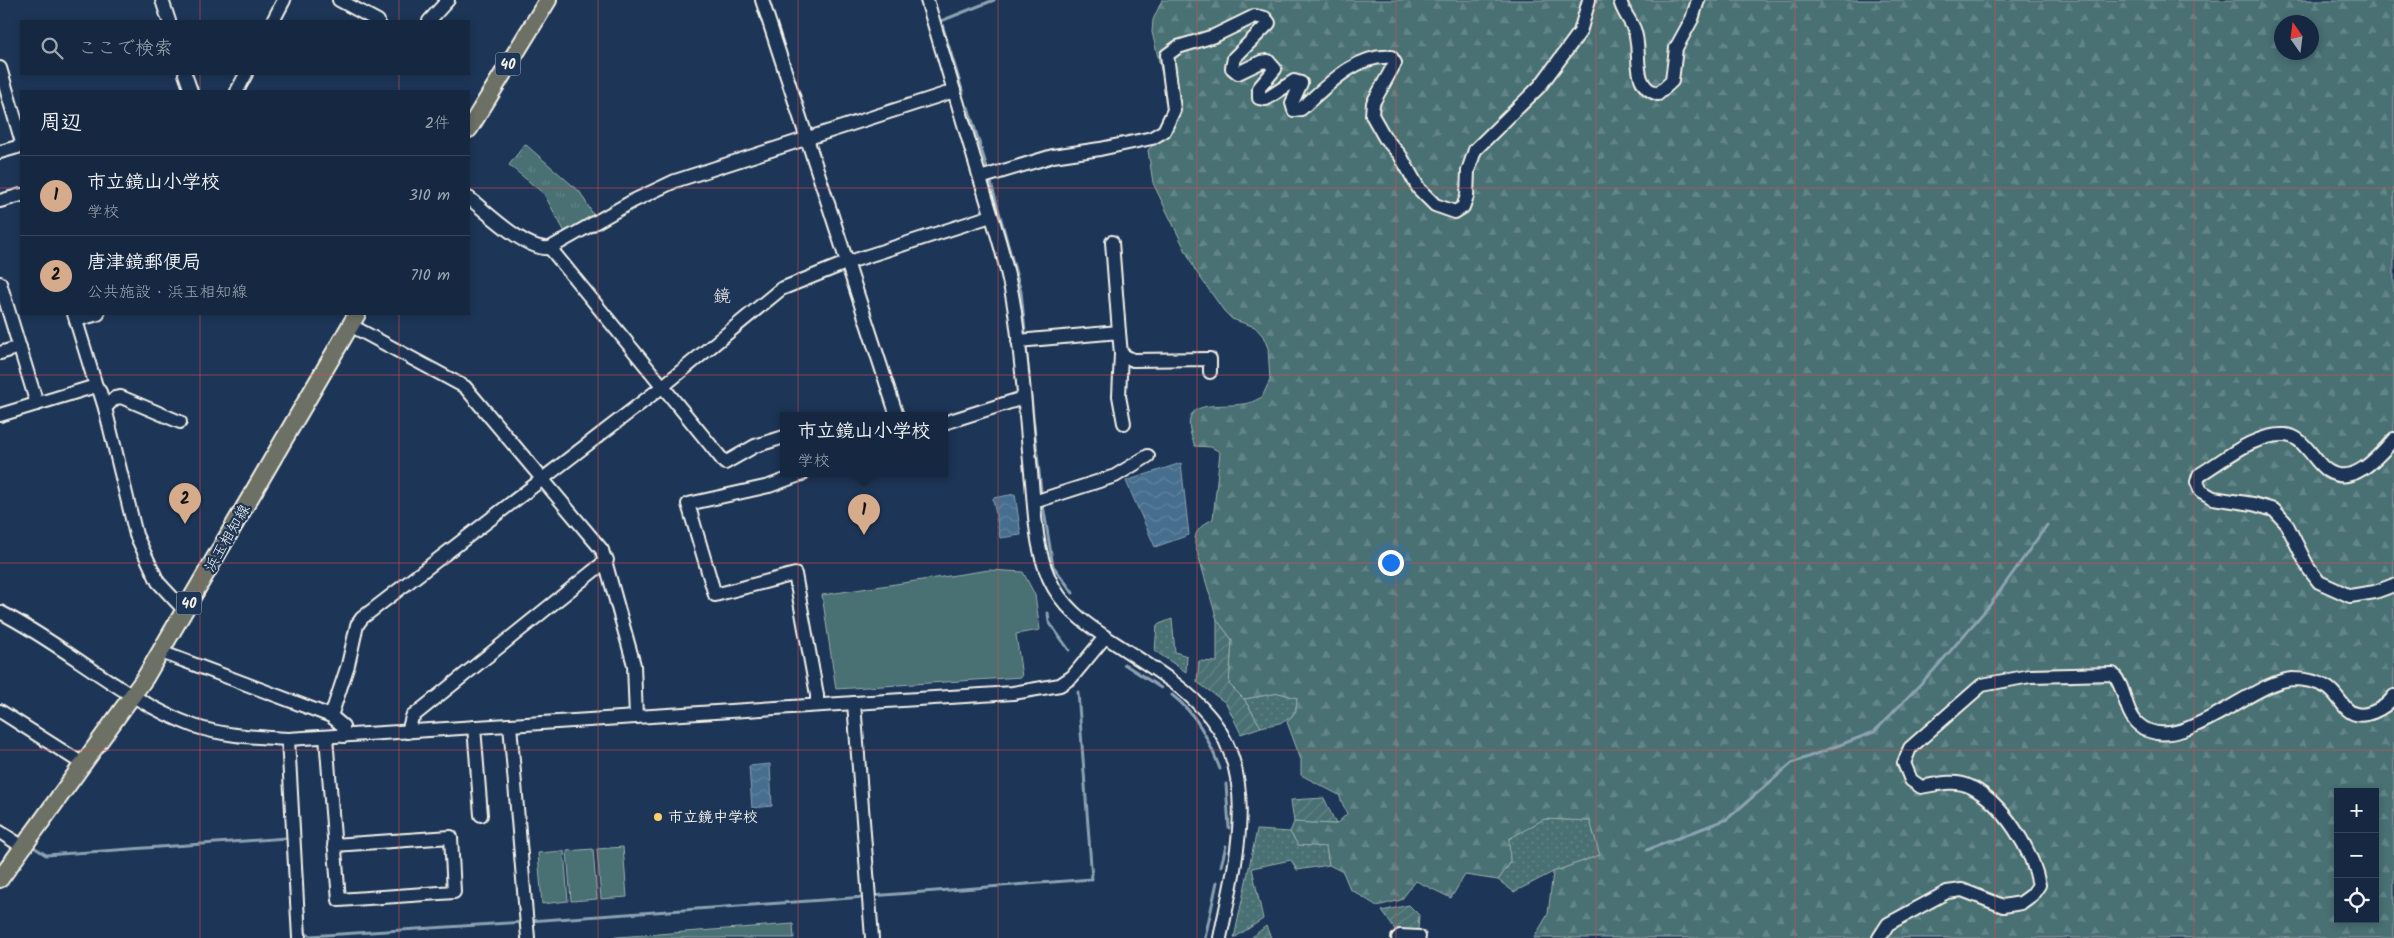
<!DOCTYPE html>
<html lang="ja">
<meta charset="utf-8">
<style>
body{margin:0;font-family:Kalam,"Klee One",sans-serif;background:#1f3048;color:#f1f3f6}
.controls{position:absolute;right:15px;bottom:15px;display:grid;overflow:hidden;border-radius:0px;box-shadow:0 2px 8px #0003}
.controls button{width:45px;height:45px;display:grid;place-items:center;padding:0;border:0;border-bottom:1px solid #35445a;background:#162841;color:#f1f3f6;font:25px sans-serif}
.compass{position:absolute;left:2274px;top:15px;width:45px;height:45px;border-radius:50%;background:#162841;box-shadow:0 2px 8px #0003;rotate:346deg}
.you{position:absolute;left:1390px;top:562px;width:18px;height:18px;margin:-12px;border:4px solid #fff;border-radius:50%;background:#1a73e8;box-shadow:0 0 0 8px #1a73e833}
.badge{display:grid;place-items:center;width:32px;height:32px;border-radius:50%;background:#d6ab8b;color:#111;font-size:16px;font-weight:700}
.pin{position:absolute;translate:-50% -41px;filter:drop-shadow(0 1px 2px #0008)}
.pin::after{content:'';position:absolute;top:26px;width:18px;height:15px;background:inherit;clip-path:polygon(0 0,100% 0,50% 100%)}
.popup{position:absolute;left:780px;top:412px;width:168px;height:65px;box-sizing:border-box;display:grid;place-content:center;border-radius:0px;background:#162841;filter:drop-shadow(0 1px 4px #0005);font-size:16px;white-space:nowrap;color:#9ea6b1}
.popup b{font-size:19px;color:#f1f3f6}
.popup::after{content:'';position:absolute;left:50%;top:100%;margin-left:-10px;border:10px solid transparent;border-top-color:#162841}
.list{margin:0;padding:0;list-style:none}
h2{display:flex;justify-content:space-between;align-items:center;height:65px;margin:0;padding:0 20px;font-size:21px}
h2 small{font-size:16px;font-weight:400;color:#9ea6b1}
.list li{display:grid;grid-template-columns:32px 1fr auto;gap:15px;align-items:center;box-sizing:border-box;height:80px;padding:0 20px;border-top:1px solid #35445a}
.list b{display:block;font-size:19px;white-space:nowrap}
.list p{margin:0;font-size:16px;white-space:nowrap;color:#9ea6b1}
.list em{font-size:16px;font-style:normal;color:#9ea6b1}
.icon{flex:none;width:28px;height:28px;fill:none;stroke:currentColor;stroke-width:2;stroke-linecap:round;stroke-linejoin:round}
.map{position:relative;flex:none;width:2394px;height:938px;overflow:hidden}
.search{position:absolute;background:#162841;box-shadow:0 2px 8px #0003;left:20px;top:20px;width:450px;height:55px;display:flex;align-items:center;gap:12px;box-sizing:border-box;padding:0 18px;border-radius:0px;color:#9ea6b1;font-size:19px}
.panel{position:absolute;background:#162841;box-shadow:0 2px 8px #0003;left:20px;top:90px;width:450px;height:225px;border-radius:0px}
.map>svg:first-child{display:block}
.grass{fill:url(#grass-dots);stroke:#9eb0ae}
.forest{fill:url(#forest-firs);stroke:#9eb0ae;fill-rule:evenodd}
.park{fill:url(#park-tufts);stroke:#9eb0ae}
.garden{fill:url(#garden-furrows);stroke:#9eb0ae}
.pitch{fill:#487073;stroke:#9eb0ae}
.water{fill:url(#water-waves);stroke:#8ca2b2}
.lines{fill:none;stroke-linecap:round;stroke-linejoin:round}
.stream{stroke:#8ca2b2;stroke-width:3}
.minor-casing{stroke:#f4f1e8;stroke-width:16}
.major-casing{stroke:#f4f1e8;stroke-width:20}
.minor{stroke:#1d3557;stroke-width:12}
.major{stroke:#6c7065;stroke-width:16}
.grid{fill:none;stroke:#dc504e;stroke-width:1;stroke-opacity:0.55}
.poi-dot{fill:#ffd166;stroke:#1d3557;stroke-width:2}
.labels{text-anchor:middle;stroke-width:4.5;stroke-linejoin:round;paint-order:stroke}
.shield{fill:#1d3557;stroke:#b4b9bc;stroke-width:1}
.shield-label{font-size:14px;font-weight:bold;fill:#f4f1e8}
.street-label{font-size:15px;fill:#f4f1e8;stroke:#1d3557}
.poi-label{font-size:15px;font-weight:bold;fill:#f4f1e8;stroke:#1d3557;text-anchor:start}
.quarter-label{font-size:18px;fill:#f4f1e8;stroke:#1d3557}
</style>
<div class="map">
<svg width="2394" height="938" viewBox="0 0 2394 938">
<defs>
<pattern id="grass-dots" width="8" height="8" patternUnits="userSpaceOnUse" patternTransform="scale(1.25)"><rect width="8" height="8" fill="#487073"/><path d="M2 2h.1M6 6h.1" fill="none" stroke="#638587" stroke-width="1.8" stroke-linecap="round"/></pattern>
<pattern id="forest-firs" width="22" height="20" patternUnits="userSpaceOnUse" patternTransform="scale(1.25)"><rect width="22" height="20" fill="#487073"/><path d="M5 1l3.5 6h-7zM16 11l3.5 6h-7z" fill="#638587"/></pattern>
<pattern id="park-tufts" width="24" height="20" patternUnits="userSpaceOnUse" patternTransform="scale(1.25)"><rect width="24" height="20" fill="#487073"/><path d="M3 7l-1-3M5 7V3M7 7l1-3M15 17l-1-3M17 17v-4M19 17l1-3" fill="none" stroke="#638587"/></pattern>
<pattern id="garden-furrows" width="10" height="10" patternUnits="userSpaceOnUse" patternTransform="scale(1.25)"><rect width="10" height="10" fill="#487073"/><path d="M-1 1l2-2M0 10L10 0M9 11l2-2" fill="none" stroke="#638587"/></pattern>
<pattern id="water-waves" width="16" height="10" patternUnits="userSpaceOnUse" patternTransform="scale(1.25)"><rect width="16" height="10" fill="#466e8e"/><path d="M0 5q4-4 8 0t8 0" fill="none" stroke="#61839e"/></pattern>
</defs>
<rect width="100%" height="100%" fill="#1d3557"/>
<filter id="ink" filterUnits="userSpaceOnUse"><feTurbulence type="fractalNoise" baseFrequency=".02" numOctaves="2"/><feDisplacementMap in="SourceGraphic" scale="10" xChannelSelector="R" yChannelSelector="G"/><feConvolveMatrix kernelMatrix="1 2 1 2 8 2 1 2 1" color-interpolation-filters="sRGB"/></filter>
<g filter="url(#ink)">
<g class="grass">
<path d="M 1172,619 L 1175,652 L 1187,656 L 1186,672 L 1155,651 L 1157,625 Z"/>
<path d="M 1279,693 L 1297,698 C 1296,723 1283,722 1261,727 L 1244,699 Z"/>
<path d="M 1544,819 L 1590,821 L 1600,855 L 1553,872 L 1514,892 L 1498,880 L 1510,863 L 1508,839 Z"/>
<path d="M 1257,830 L 1290,832 L 1298,845 L 1326,846 L 1329,865 L 1297,870 L 1291,860 L 1252,868 L 1263,919 L 1234,938 Z"/>
</g>
<path class="forest" d="M 1162,0 L 2394,0 L 2394,938 L 1534,938 L 1548,914 L 1553,872 L 1600,855 L 1590,821 L 1544,819 L 1509,839 L 1510,863 L 1498,880 L 1465,875 L 1451,898 L 1416,881 L 1401,900 L 1377,906 L 1350,889 L 1343,872 L 1329,865 L 1326,847 L 1298,845 L 1290,832 L 1294,822 L 1336,824 L 1347,814 L 1339,795 L 1301,775 L 1301,760 L 1287,722 L 1296,711 L 1297,698 L 1279,693 L 1244,699 L 1229,684 L 1232,640 L 1217,620 L 1195,544 C 1194,530 1202,525 1213,519 L 1220,452 L 1211,447 L 1195,446 C 1173,393 1220,410 1248,403 C 1253,402 1258,399 1262,397 L 1270,380 L 1268,348 L 1263,336 L 1255,327 L 1232,319 L 1224,311 L 1195,270 L 1153,183 L 1148,150 L 1174,125 L 1152,32 L 1153,20 ZM 2282,22 L 2312,22 L 2312,52 L 2282,52 ZM 2338,792 L 2375,792 L 2375,919 L 2338,919 Z"/>
<path class="park" d="M 525,144 L 580,192 L 595,218 L 566,234 L 544,194 L 509,165 Z"/>
<g class="garden">
<path d="M 1217,620 L 1232,640 L 1229,684 L 1244,699 L 1261,727 L 1241,734 L 1226,703 L 1197,682 L 1199,661 L 1217,662 Z"/>
<path d="M 1324,798 L 1336,824 L 1294,822 L 1291,800 Z"/>
<path d="M 1409,905 L 1419,915 L 1418,931 L 1398,934 L 1382,911 Z"/>
<path d="M 1266,926 L 1271,938 L 1251,938 Z"/>
</g>
<g class="pitch">
<path d="M 989,570 L 1023,572 L 1035,595 L 1040,630 L 1016,634 L 1022,677 L 836,689 L 822,595 Z"/>
<path d="M 623,847 L 627,897 L 601,899 L 597,849 Z"/>
<path d="M 593,849 L 597,899 L 571,901 L 567,851 Z"/>
<path d="M 564,851 L 568,901 L 542,904 L 538,853 Z"/>
<path d="M 793,924 L 794,938 L 604,938 Z"/>
</g>
<g class="water">
<path d="M 1181,463 L 1189,535 L 1155,547 L 1126,481 Z"/>
<path d="M 1015,494 L 1021,535 L 1000,538 L 993,498 Z"/>
<path d="M 770,764 L 772,806 L 752,808 L 749,766 Z"/>
</g>
<g class="lines">
<g class="stream">
<path d="M 963,93 L 941,21 L 994,0"/>
<path d="M 968,107 L 987,168"/>
<path d="M 991,183 L 1021,292 L 1025,332"/>
<path d="M 1026,348 L 1029,374"/>
<path d="M 1031,397 L 1041,491"/>
<path d="M 1043,505 L 1053,566 L 1073,593"/>
<path d="M 1048,613 L 1049,622 L 1069,650"/>
<path d="M 1124,664 L 1161,688"/>
<path d="M 1172,695 C 1197,714 1209,740 1220,769"/>
<path d="M 1226,784 L 1229,828"/>
<path d="M 32,846 L 46,855 L 287,838"/>
<path d="M 1647,850 L 1727,819 L 1792,763 L 1874,732 L 1933,671 L 1990,605 L 2047,525"/>
<path d="M 1221,866 L 1226,846"/>
<path d="M 871,896 L 1092,879 L 1078,692"/>
<path d="M 304,911 L 305,933 L 310,936 L 523,922"/>
<path d="M 529,921 L 865,897"/>
<path d="M 1205,938 L 1217,882"/>
</g>
<defs>
<g id="minor">
<path d="M 162,0 L 169,21"/>
<path d="M 339,0 L 378,21"/>
<path d="M 762,0 L 897,416"/>
<path d="M 927,0 C 944,58 962,117 979,175 C 992,218 1007,261 1014,306 C 1023,364 1026,424 1032,482 C 1035,517 1036,557 1054,588 C 1072,619 1105,636 1133,655 C 1161,673 1189,691 1210,717 C 1261,779 1234,868 1220,938"/>
<path d="M 1620,0 C 1622,11 1629,18 1634,29 C 1643,50 1629,86 1658,94 L 1672,81 L 1676,48 L 1692,19 L 1698,0"/>
<path d="M 273,21 L 284,0"/>
<path d="M 429,21 L 448,0"/>
<path d="M 0,68 L 21,139"/>
<path d="M 185,74 L 191,91"/>
<path d="M 237,91 L 246,74"/>
<path d="M 0,152 L 21,146"/>
<path d="M 980,178 L 1053,156 L 1100,149 L 1152,138 L 1164,131 L 1174,110 L 1167,55 L 1178,47 L 1214,36 L 1255,16 L 1265,18 L 1269,23 L 1234,58 L 1232,68 L 1238,73 L 1261,62 L 1268,61 L 1275,69 L 1259,88 L 1259,98 L 1266,99 L 1294,81 L 1301,83 L 1292,103 L 1294,110 L 1301,109 C 1326,87 1355,54 1391,57 L 1395,63 L 1373,103 L 1372,115 L 1385,138 L 1400,155 L 1419,189 L 1435,205 L 1455,212 L 1463,207 L 1467,196 L 1468,171 L 1475,150 L 1540,86 L 1580,32 L 1589,0"/>
<path d="M 469,198 C 488,213 526,251 550,248 L 633,201 L 675,181 L 954,91"/>
<path d="M 0,201 L 21,195"/>
<path d="M 1112,242 L 1119,332"/>
<path d="M 550,248 L 725,463 L 755,446 L 784,437"/>
<path d="M 0,283 L 37,404"/>
<path d="M 74,314 L 96,386 L 100,392 L 105,408 L 136,535 L 158,582 L 185,611"/>
<path d="M 76,320 L 98,314"/>
<path d="M 350,325 L 465,387 L 602,550 L 634,665 L 636,717"/>
<path d="M 1018,341 L 1119,332 L 1121,354 L 1133,360 L 1210,359 L 1210,372"/>
<path d="M 0,353 L 20,347"/>
<path d="M 1121,354 L 1119,396 L 1124,423"/>
<path d="M 105,408 L 115,398 L 121,397 L 180,422"/>
<path d="M 0,415 L 96,386"/>
<path d="M 944,423 L 1023,398"/>
<path d="M 2394,439 C 2379,456 2353,487 2328,471 C 2321,467 2315,458 2310,452 C 2302,443 2297,436 2285,435 C 2255,433 2224,460 2199,475 L 2197,482 L 2201,491 L 2213,498 L 2253,504 L 2274,510 L 2286,523 L 2309,569 L 2319,582 L 2350,596 L 2375,592 L 2394,585"/>
<path d="M 802,474 L 769,486 L 688,504 L 715,595 L 795,574 L 817,695 L 817,705"/>
<path d="M 1034,502 L 1115,476 L 1148,456"/>
<path d="M 0,612 C 67,646 123,700 194,726 C 224,736 256,737 288,739 L 1013,693 L 1060,685 L 1072,677 L 1105,637"/>
<path d="M 161,652 L 331,716 L 343,726 L 344,736"/>
<path d="M 854,703 L 872,938"/>
<path d="M 0,711 L 83,764"/>
<path d="M 331,716 L 348,665 L 357,625 L 362,618 L 662,387 L 781,289 L 846,263 L 991,216"/>
<path d="M 510,725 L 528,938"/>
<path d="M 474,727 L 481,815"/>
<path d="M 408,732 L 412,717 L 607,560"/>
<path d="M 326,737 L 339,900 L 454,892 L 451,837 L 334,845"/>
<path d="M 288,739 L 299,938"/>
<path d="M 0,832 L 23,847"/>
<path d="M 1398,938 L 1400,936 L 1419,937"/>
<path d="M 1879,938 L 1888,924 L 1947,892 L 1962,890 L 2003,906 L 2021,903 L 2032,895 L 2039,885 C 2033,851 2003,803 1971,787 C 1956,779 1937,784 1921,787 L 1911,780 L 1904,763 L 1910,748 L 1982,685 L 2030,676 L 2113,674 C 2126,688 2124,711 2138,724 C 2177,760 2250,682 2292,679 C 2305,679 2317,681 2328,688 C 2336,693 2341,704 2348,710 C 2362,722 2386,708 2394,696"/>
</g>
<g id="major">
<path d="M 469,129 L 548,0"/>
<path d="M 0,879 L 145,678 L 357,314"/>
</g>
</defs>
<use href="#minor" class="minor-casing"/>
<use href="#major" class="major-casing"/>
<use href="#minor" class="minor"/>
<use href="#major" class="major"/>
</g>
</g>
<path class="grid" d="M 200,0 L 200,21M 399,0 L 399,21M 598,0 L 598,938M 798,0 L 798,938M 998,0 L 998,938M 1197,0 L 1197,938M 1396,0 L 1396,938M 1596,0 L 1596,938M 1795,0 L 1795,938M 1995,0 L 1995,938M 2194,0 L 2194,938M 200,74 L 200,91M 399,74 L 399,91M 0,188 L 21,188M 469,188 L 2394,188M 200,314 L 200,938M 399,314 L 399,938M 0,375 L 2394,375M 0,563 L 2394,563M 0,750 L 2394,750"/>
<circle class="poi-dot" cx="658" cy="817" r="5"/>
<g class="labels">
<g class="shield">
<rect x="495.5" y="52.5" width="25" height="23" rx="4"/>
<rect x="176.5" y="591.5" width="25" height="23" rx="4"/>
</g>
<g class="shield-label">
<text x="508" y="69">40</text>
<text x="189" y="608">40</text>
</g>
<g class="street-label">
<text transform="translate(227 538) rotate(-60)" y="5">浜玉相知線</text>
</g>
<g class="poi-label">
<text x="668" y="822">市立鏡中学校</text>
</g>
<g class="quarter-label">
<text x="722" y="302">鏡</text>
</g>
</g>
</svg>
<div class="controls">
<button>+</button>
<button>−</button>
<button><svg class="icon" aria-label="locate" viewBox="0 0 24 24"><circle cx="12" cy="12" r="6"/><path d="M12 2v4M12 18v4M2 12h4M18 12h4"/></svg></button>
</div>
<svg class="compass" viewBox="-18 -18 36 36"><path d="M0-13l5 13h-10z" fill="#e53935"/><path d="M0 13l5-13h-10z" fill="#9ea6b1"/></svg>
<div class="you"></div>
<div class="pin badge" style="left:864px;top:535px">1</div>
<div class="popup"><b>市立鏡山小学校</b>学校</div>
<div class="pin badge" style="left:185px;top:524px">2</div>
<div class="search"><svg class="icon" aria-label="search" viewBox="0 0 24 24"><circle cx="10" cy="10" r="6"/><path d="M15 15l6 6"/></svg>ここで検索</div>
<section class="panel">
<h2>周辺<small>2件</small></h2>
<ul class="list">
<li><span class="badge">1</span><div><b>市立鏡山小学校</b><p>学校</p></div><em>310 m</em></li>
<li><span class="badge">2</span><div><b>唐津鏡郵便局</b><p>公共施設 · 浜玉相知線</p></div><em>710 m</em></li>
</ul>
</section>
</div>
